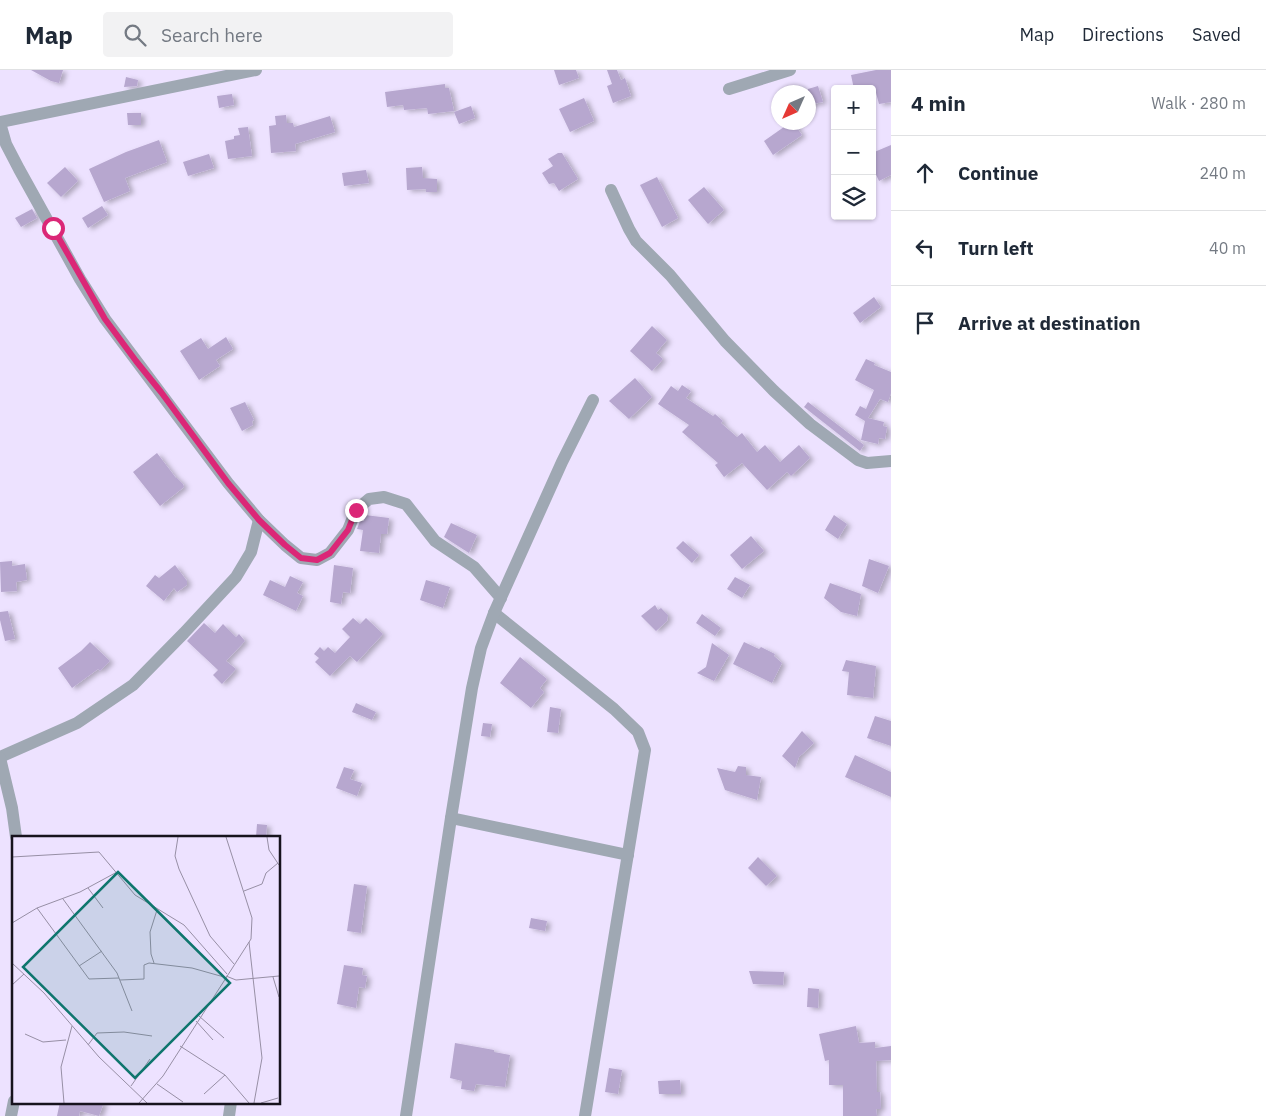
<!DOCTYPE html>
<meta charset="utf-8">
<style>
body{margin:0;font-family:"IBM Plex Sans",sans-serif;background:#f2f2f3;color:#1f2937}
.controls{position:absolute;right:15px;top:15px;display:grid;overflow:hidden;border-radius:5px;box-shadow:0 1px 4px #0004}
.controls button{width:45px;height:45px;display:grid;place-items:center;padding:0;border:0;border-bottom:1px solid #e0e1e3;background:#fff;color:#1f2937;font:25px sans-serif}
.compass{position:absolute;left:771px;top:15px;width:45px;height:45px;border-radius:50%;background:#fff;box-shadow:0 1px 4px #0004;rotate:225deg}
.stop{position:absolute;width:15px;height:15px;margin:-11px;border:4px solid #db2777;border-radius:50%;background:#fff}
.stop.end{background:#db2777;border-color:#fff;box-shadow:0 1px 5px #0008}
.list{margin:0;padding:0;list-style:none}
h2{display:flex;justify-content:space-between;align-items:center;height:65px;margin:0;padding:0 20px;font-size:21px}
h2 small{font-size:16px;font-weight:400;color:#747a83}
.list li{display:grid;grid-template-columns:32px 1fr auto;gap:15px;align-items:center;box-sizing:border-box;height:75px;padding:0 20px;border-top:1px solid #e0e1e3}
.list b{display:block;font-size:19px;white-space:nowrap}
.list em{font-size:16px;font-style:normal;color:#747a83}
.icon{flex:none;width:28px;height:28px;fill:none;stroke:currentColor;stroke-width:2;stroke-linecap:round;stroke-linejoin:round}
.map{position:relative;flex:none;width:891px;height:1046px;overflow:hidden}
header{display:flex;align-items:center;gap:30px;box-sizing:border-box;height:70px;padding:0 25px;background:#fff;border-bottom:1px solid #e0e1e3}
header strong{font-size:24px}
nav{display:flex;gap:28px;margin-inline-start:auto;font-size:18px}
.search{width:350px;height:45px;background:#f2f2f3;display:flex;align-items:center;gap:12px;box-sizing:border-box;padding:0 18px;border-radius:5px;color:#747a83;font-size:19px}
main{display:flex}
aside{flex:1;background:#fff}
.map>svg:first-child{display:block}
.building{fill:#b7a7cf;filter:url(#shadow)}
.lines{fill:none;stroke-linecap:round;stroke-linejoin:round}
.minor{stroke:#9fa8b3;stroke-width:12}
.route{stroke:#db2777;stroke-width:6}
.inset-road{fill:none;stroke:#978fa5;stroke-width:1}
.view{fill:#0f766e;fill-opacity:0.15;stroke:#0f766e;stroke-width:2.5}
.inset-edge{fill:none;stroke:#17131d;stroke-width:2.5}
</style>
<header>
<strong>Map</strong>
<div class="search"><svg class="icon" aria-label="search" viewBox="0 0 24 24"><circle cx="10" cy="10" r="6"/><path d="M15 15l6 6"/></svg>Search here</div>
<nav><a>Map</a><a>Directions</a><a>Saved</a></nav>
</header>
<main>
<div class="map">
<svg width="891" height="1046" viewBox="0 0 891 1046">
<defs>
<filter id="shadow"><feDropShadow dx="4" dy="2" stdDeviation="2.5" flood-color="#0004"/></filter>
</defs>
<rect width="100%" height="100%" fill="#ede2ff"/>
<g class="building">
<path d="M 31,0 L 63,0 L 59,13 L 51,11 Z"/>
<path d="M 554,0 L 576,0 L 579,8 L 559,15 Z"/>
<path d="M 607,0 L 617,0 L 621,10 L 625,8 L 631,26 L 613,33 L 607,16 L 612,14 Z"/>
<path d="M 876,0 L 891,0 L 891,32 L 879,34 L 875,19 L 854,19 L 851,5 Z"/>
<path d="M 126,7 L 138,10 L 137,16 L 124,17 Z"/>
<path d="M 445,14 L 445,18 L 449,18 L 454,41 L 428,44 L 427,38 L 404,40 L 403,35 L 387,37 L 385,22 Z"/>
<path d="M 818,16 L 823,32 L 808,35 L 808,19 Z"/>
<path d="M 232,24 L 234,35 L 219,38 L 217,26 Z"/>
<path d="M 584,28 L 594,51 L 570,62 L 559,39 Z"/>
<path d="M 471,36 L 475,48 L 459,54 L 454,42 Z"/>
<path d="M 127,43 L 141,43 L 141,55 L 128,55 Z"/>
<path d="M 286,45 L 287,53 L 293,53 L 294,57 L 330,46 L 335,62 L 295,74 L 296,81 L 271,83 L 269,56 L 276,55 L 275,46 Z"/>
<path d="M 791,52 L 793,52 L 802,65 L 773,85 L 764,71 Z"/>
<path d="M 248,57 L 252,86 L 228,89 L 225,71 L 234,69 L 234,66 L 240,65 L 238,58 Z"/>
<path d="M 159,70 L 167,92 L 125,108 L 130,121 L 104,132 L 89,99 L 126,82 Z"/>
<path d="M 891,75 L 891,105 L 879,111 L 872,96 L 872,83 Z"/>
<path d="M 558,83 L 562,83 L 578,109 L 559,121 L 554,113 L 549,114 L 542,103 L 553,96 L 548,89 Z"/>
<path d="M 209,84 L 214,98 L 188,106 L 183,92 Z"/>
<path d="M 65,97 L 78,111 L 61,127 L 47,113 Z"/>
<path d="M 422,97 L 423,108 L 437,109 L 437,122 L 426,122 L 426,119 L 407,120 L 406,98 Z"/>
<path d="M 366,100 L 369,113 L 344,116 L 342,103 Z"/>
<path d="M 657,107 L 678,148 L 662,157 L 640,115 Z"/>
<path d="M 704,117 L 724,140 L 708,154 L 688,130 Z"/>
<path d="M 102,136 L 108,145 L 88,158 L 82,148 Z"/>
<path d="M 32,139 L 37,148 L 21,157 L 15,148 Z"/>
<path d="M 874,227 L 881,237 L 860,253 L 853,243 Z"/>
<path d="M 652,256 L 667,270 L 656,283 L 663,289 L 652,301 L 630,281 Z"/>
<path d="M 226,267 L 233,279 L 216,290 L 220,296 L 199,310 L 180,281 L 201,268 L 208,279 Z"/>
<path d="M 866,289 L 875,293 L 874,295 L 891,302 L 891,323 L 888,332 L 880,329 L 868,348 L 884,352 L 883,356 L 887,357 L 885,369 L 879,368 L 878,374 L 861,370 L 865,351 L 855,345 L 860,336 L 866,339 L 874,320 L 855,310 Z"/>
<path d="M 635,308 L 652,327 L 629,349 L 609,331 Z"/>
<path d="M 682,315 L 691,321 L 686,328 L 713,346 L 715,344 L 723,351 L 721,353 L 737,367 L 742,363 L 757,382 L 765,375 L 780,392 L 799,375 L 810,388 L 791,406 L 787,402 L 767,420 L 742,393 L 724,407 L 715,395 L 718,393 L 682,362 L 689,355 L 658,334 L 671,316 L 678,321 Z"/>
<path d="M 245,332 L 254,350 L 252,351 L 253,355 L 242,361 L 230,338 Z"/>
<path d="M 808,332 L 864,375 L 860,381 L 804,337 Z"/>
<path d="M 157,383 L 176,408 L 177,408 L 183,414 L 184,417 L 160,436 L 133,402 Z"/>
<path d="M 365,445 L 389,448 L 387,464 L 381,464 L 379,483 L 360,481 L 363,460 L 357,459 L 360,451 L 364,451 Z"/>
<path d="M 834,445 L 847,454 L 838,469 L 825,460 Z"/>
<path d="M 451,453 L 477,465 L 469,483 L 444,467 Z"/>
<path d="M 751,466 L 764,481 L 742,499 L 730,485 Z"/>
<path d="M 683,471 L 699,485 L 692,493 L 676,478 Z"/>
<path d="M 869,489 L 889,496 L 878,523 L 862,516 Z"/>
<path d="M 12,491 L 12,496 L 25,494 L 27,510 L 16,512 L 17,521 L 1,522 L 0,492 Z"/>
<path d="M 175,495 L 187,511 L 187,515 L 177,522 L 174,518 L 164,531 L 146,516 L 155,505 L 159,508 Z"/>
<path d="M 334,495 L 353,498 L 350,523 L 343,522 L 341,534 L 330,532 Z"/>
<path d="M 290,506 L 303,512 L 297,523 L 303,526 L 296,541 L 263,525 L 270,510 L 285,517 Z"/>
<path d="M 735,507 L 750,515 L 742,528 L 727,519 Z"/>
<path d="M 426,510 L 450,517 L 443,538 L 420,530 Z"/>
<path d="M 830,513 L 861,524 L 857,546 L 841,542 L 824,528 Z"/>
<path d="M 655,535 L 658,540 L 661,538 L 668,545 L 667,551 L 656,561 L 641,546 Z"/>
<path d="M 8,541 L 15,569 L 5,571 L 0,550 L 0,542 Z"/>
<path d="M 702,544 L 721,558 L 715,566 L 696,553 Z"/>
<path d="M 353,548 L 360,554 L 366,548 L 383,564 L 357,592 L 350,586 L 330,606 L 315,592 L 319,588 L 314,584 L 320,577 L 324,581 L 328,577 L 335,583 L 350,567 L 342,559 Z"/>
<path d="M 204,553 L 215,563 L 223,554 L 236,567 L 239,564 L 245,571 L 226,591 L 236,599 L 222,614 L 213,605 L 218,600 L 187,571 Z"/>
<path d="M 90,572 L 110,591 L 100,601 L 98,599 L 72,618 L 58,598 L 81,581 Z"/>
<path d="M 744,572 L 759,579 L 761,577 L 775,584 L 774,586 L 782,593 L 772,613 L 733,594 Z"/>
<path d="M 712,573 L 729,585 L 714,611 L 697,603 L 706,597 Z"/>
<path d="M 520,587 L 547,609 L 540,618 L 544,622 L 531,638 L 500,613 Z"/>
<path d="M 846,590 L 876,596 L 873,628 L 847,625 L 849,602 L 842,601 Z"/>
<path d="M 356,633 L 376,642 L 372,650 L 352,642 Z"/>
<path d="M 550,637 L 561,639 L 558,663 L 547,662 Z"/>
<path d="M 875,646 L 891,651 L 891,676 L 867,668 Z"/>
<path d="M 483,653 L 492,654 L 490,667 L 481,666 Z"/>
<path d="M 802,661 L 814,673 L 799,687 L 795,698 L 782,686 Z"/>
<path d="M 855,685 L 891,702 L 891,727 L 845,707 Z"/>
<path d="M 738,696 L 746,697 L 746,705 L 761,707 L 757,730 L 725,720 L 717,698 L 735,702 Z"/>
<path d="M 344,697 L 354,700 L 350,709 L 362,713 L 357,726 L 336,718 Z"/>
<path d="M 257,754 L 267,755 L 266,767 L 256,767 Z"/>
<path d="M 758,787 L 777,806 L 766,816 L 748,798 Z"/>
<path d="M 354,814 L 367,816 L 361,863 L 347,861 Z"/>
<path d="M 531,848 L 547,851 L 545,861 L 529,858 Z"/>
<path d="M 344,895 L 363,898 L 362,905 L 367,906 L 365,918 L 359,917 L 356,938 L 337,934 Z"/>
<path d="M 749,901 L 784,902 L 783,915 L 753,914 Z"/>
<path d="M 808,918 L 819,919 L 818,938 L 807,937 Z"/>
<path d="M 856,956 L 859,973 L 875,972 L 875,978 L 891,976 L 891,990 L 876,991 L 877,1022 L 880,1022 L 881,1039 L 876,1039 L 877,1046 L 843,1046 L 843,1015 L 829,1015 L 829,990 L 825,991 L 819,964 Z"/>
<path d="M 455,973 L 494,980 L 494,982 L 510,985 L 505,1017 L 476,1014 L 474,1021 L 461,1019 L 462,1011 L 450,1008 Z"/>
<path d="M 609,998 L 622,1000 L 618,1024 L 605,1022 Z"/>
<path d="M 680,1010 L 681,1024 L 659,1024 L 658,1011 Z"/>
<path d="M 60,1032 L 104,1032 L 99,1046 L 80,1041 L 79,1046 L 57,1046 Z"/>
</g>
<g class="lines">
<g class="minor">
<path d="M 729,19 L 790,0"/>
<path d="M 0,52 L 256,0"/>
<path d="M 0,53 L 6,74 L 19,99 L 80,209 L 105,249 L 228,413 L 259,450 L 285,475 L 301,488 L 317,490 L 330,483 L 348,460 L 356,440 L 369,429 L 384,427 L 406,434 L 435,471 L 474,497 L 501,528"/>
<path d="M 611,120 L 629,159 L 636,171 L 670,205 L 725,271 L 774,321 L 810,354 L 858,390 L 867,393 L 891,391"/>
<path d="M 494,543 L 614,639 L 638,662 L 645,680 L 585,1046"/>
<path d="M 0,687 L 77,653 L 133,615 L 184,563 L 236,507 L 251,482 L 259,450"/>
<path d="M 0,688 L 12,738 L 16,767"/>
<path d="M 451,748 L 628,785"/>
<path d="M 11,1046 L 14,1031"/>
<path d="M 229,1046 L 231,1032"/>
<path d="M 406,1046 L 451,748 L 472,618 L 481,578 L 494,543 L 562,392 L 593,330"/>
</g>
</g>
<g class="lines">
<path class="route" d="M 53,158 L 105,249 L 136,291 L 161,322 L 228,413 L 259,450 L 285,475 L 301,488 L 317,490 L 330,483 L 348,460 L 356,440"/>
</g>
<g transform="translate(12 766)">
<rect width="268" height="268" fill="#ede2ff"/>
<path class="inset-road" d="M 166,1 L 163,20 L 167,33 L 198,100 L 222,128M 255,1 L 257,14 L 267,29M 0,21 L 87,16 L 123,59 L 172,89 L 215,138M 76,52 L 91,72M 232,55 L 250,48 L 254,37 L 266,27M 51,63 L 105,137 L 120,175M 25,72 L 77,143 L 107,142M 0,87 L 25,72 L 68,56 L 105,36M 237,106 L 250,222 L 242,267M 0,127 L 32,157 L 87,221 L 135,267M 142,127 L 139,118 L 138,96 L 145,74M 67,130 L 90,115M 214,140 L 224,144 L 267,140M 261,141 L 267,161M 108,144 L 132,143 L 132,129 L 137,127 L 180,132 L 212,141M 0,149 L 12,138M 187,180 L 212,202M 184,185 L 201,204M 13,198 L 31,206 L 54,204M 76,209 L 85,197 L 112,196 L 140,200M 168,210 L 213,239 L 237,267M 145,248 L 171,266M 119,250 L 138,223M 192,258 L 213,239M 52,267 L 49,231 L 60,190M 127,267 L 151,240 L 239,103 L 240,82 L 214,1M 249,267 L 266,262"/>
<path class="view" d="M 106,36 L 218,147 L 123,242 L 11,131 Z"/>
<rect width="268" height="268" class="inset-edge"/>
</g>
</svg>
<div class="controls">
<button>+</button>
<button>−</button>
<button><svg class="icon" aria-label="layers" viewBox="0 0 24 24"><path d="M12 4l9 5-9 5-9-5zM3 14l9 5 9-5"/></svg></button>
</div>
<svg class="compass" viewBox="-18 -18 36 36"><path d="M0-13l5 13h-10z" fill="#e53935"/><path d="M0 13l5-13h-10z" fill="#747a83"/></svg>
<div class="stop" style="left:53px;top:158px"></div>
<div class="stop end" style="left:356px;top:440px"></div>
</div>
<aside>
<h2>4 min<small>Walk · 280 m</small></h2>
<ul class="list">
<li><svg class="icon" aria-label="ahead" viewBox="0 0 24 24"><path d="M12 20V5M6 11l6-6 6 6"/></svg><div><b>Continue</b></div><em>240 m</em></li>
<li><svg class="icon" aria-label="left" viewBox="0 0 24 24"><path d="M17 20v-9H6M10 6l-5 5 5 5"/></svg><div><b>Turn left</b></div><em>40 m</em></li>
<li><svg class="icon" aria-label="arrive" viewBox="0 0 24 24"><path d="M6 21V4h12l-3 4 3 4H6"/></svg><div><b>Arrive at destination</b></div></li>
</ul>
</aside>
</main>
